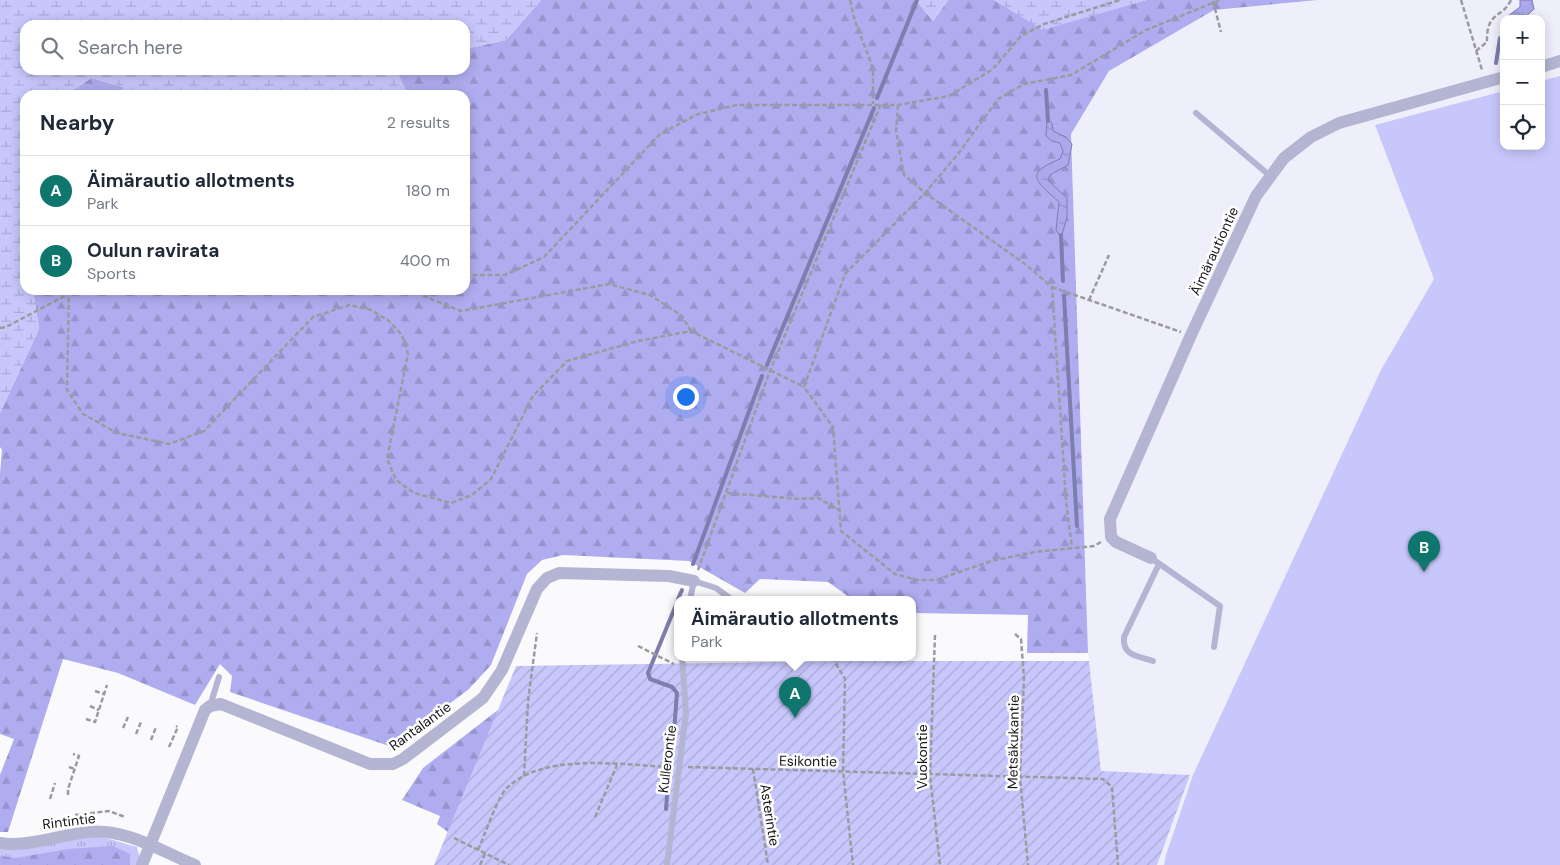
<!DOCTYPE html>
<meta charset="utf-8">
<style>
body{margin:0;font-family:"DM Sans",sans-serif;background:#f6f6f7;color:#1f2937}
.controls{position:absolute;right:15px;top:15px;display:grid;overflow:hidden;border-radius:10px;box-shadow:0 2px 12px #0003}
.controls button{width:45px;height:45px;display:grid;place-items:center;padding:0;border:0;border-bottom:1px solid #e0e1e3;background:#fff;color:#1f2937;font:25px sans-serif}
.you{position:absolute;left:685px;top:396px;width:18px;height:18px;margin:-12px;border:4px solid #fff;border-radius:50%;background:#1a73e8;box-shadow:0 0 0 8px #1a73e833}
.badge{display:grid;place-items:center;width:32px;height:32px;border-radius:50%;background:#0f766e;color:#fff;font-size:16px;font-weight:700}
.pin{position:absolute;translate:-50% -41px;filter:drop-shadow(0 1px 2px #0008)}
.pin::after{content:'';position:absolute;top:26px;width:18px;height:15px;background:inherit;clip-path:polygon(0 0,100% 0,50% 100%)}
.popup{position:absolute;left:674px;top:596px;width:242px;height:65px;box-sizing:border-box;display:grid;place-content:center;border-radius:10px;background:#fff;filter:drop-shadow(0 1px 4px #0005);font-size:16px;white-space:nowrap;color:#747a83}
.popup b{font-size:19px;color:#1f2937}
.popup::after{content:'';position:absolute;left:50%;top:100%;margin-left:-10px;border:10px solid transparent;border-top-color:#fff}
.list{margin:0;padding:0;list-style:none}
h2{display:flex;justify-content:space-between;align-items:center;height:65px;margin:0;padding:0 20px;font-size:21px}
h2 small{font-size:16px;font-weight:400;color:#747a83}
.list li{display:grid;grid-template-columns:32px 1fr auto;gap:15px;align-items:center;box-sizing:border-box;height:70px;padding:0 20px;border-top:1px solid #e0e1e3}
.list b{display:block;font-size:19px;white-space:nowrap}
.list p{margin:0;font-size:16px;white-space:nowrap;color:#747a83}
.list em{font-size:16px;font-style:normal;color:#747a83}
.icon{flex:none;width:28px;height:28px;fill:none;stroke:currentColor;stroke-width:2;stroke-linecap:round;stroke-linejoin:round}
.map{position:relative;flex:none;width:1560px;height:865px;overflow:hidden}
.search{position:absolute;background:#fff;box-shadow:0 2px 12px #0003;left:20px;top:20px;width:450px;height:55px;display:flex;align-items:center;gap:12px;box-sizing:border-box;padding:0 18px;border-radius:15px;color:#747a83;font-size:19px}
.panel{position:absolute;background:#fff;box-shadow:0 2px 12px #0003;left:20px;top:90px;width:450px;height:205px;border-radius:15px}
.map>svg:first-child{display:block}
.built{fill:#efeffc;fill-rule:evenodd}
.grass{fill:url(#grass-tufts)}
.forest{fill:url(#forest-firs)}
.wetland{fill:url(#wetland-marsh)}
.park{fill:#c7c7fc}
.garden{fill:url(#garden-furrows)}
.water{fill:url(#water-ripples);stroke:#7e7dad}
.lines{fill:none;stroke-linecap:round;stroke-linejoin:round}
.stream{stroke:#7e7dad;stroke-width:4}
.path{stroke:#9b9b9f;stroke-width:2.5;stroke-dasharray:5 2.5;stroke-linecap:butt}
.service{stroke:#b4b5d3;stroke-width:6}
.minor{stroke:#b4b5d3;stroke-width:12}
.labels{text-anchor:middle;stroke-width:5;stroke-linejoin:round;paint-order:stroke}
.street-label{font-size:14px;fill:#16161b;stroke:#fff}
</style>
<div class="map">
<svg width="1560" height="865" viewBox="0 0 1560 865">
<defs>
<pattern id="grass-tufts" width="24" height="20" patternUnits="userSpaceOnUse" patternTransform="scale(1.25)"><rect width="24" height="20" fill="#c7c7fc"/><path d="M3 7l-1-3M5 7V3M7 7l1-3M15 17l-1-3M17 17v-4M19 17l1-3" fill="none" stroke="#aaaad7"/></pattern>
<pattern id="forest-firs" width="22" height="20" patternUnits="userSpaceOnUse" patternTransform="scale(1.25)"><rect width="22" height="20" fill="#afadef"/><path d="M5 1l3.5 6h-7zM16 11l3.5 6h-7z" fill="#9694cc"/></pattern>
<pattern id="wetland-marsh" width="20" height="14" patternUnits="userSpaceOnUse" patternTransform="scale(1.25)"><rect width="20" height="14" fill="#c7c7fc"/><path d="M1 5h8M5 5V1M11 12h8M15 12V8" fill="none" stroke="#aaaad7"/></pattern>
<pattern id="garden-furrows" width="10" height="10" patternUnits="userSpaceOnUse" patternTransform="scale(1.25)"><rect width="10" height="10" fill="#c7c7fc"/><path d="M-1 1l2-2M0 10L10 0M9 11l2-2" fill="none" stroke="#aaaad7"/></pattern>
<pattern id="water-ripples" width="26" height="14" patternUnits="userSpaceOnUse" patternTransform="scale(1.25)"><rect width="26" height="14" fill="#aba9eb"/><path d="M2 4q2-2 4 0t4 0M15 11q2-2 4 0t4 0" fill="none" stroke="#9291c9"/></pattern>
</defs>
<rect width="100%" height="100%" fill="#fafafd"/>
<path class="built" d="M 1318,0 L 1560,0 L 1560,865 L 1157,865 L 1190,775 L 1101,771 L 1088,653 L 1071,134 L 1109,71 L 1214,10 ZM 1504,19 L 1541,19 L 1541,146 L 1504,146 Z"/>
<path class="grass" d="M 99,836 L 137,847 L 140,858 L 137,865 L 0,865 L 0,848 Z"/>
<g class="forest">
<path d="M 541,0 L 916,0 L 933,21 L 948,0 L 994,0 L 1043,29 L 1146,0 L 1318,0 L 1214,10 L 1109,71 L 1071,134 L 1088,653 L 1027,653 L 1028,615 L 913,613 L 912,599 L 852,599 L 828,582 L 760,579 L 745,593 L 689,561 L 563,555 L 542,560 L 527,574 L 491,665 L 469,689 L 392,747 L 230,692 L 232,676 L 220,664 L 195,705 L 118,673 L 63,659 L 8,832 L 0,832 L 0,775 L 14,739 L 0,734 L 0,473 L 2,450 L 0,447 L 0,413 L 39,329 L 33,290 L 465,290 L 465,95 L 408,95 L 396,70 L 465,70 L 465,49 L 506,40 Z"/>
<path d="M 91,78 L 123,87 L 124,95 L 66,95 Z"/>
<path d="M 503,706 L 457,816 L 448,832 L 437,824 L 440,816 L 402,800 L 423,768 Z"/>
<path d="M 113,846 L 130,854 L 130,865 L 0,865 L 0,856 L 16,858 L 68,849 Z"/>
</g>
<g class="wetland">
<path d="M 0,0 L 541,0 L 506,40 L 465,49 L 465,25 L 25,25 L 25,70 L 396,70 L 408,95 L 124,95 L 123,87 L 91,78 L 66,95 L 25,95 L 25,290 L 33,290 L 39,329 L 0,413 Z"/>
<path d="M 916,0 L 948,0 L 933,21 Z"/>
<path d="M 994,0 L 1146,0 L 1043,30 Z"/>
</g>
<path class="park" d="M 1560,76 L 1560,865 L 1164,865 L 1166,855 L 1193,775 L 1381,370 L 1434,279 L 1375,125 L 1504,91 L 1504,146 L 1541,146 L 1541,81 Z"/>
<path class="garden" d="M 845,661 L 1089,661 L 1101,771 L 1190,775 L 1157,865 L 434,865 L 516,666 Z"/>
<g class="water">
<path d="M 1520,0 L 1532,0 L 1534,9 L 1523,19 L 1504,19 L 1520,7 Z"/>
<path d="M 1047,118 L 1052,123 L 1053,131 L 1066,137 L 1072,144 L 1068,165 L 1050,175 L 1048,180 L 1067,198 L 1067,217 L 1061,238 L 1056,230 L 1059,202 C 1036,181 1023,174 1060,159 L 1063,151 L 1060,143 L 1052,141 L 1046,136 Z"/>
</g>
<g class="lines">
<g class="stream">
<path d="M 1496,63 L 1500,38"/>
<path d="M 1046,90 L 1048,121"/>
<path d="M 877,98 L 917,0"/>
<path d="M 1061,235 L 1063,281"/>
<path d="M 1064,296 L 1077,526"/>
<path d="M 767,365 L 874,108"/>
<path d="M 693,564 L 762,376"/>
<path d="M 678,599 L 682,590"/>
<path d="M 673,744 L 677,693 L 672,687 L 650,679 L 648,673 L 678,600"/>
<path d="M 670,761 L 671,755"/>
<path d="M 666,809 L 669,772"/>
</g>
<g class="path">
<path d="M 850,0 L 855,21 L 873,68 L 873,104"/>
<path d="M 1461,0 L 1482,70"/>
<path d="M 1213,1 L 1221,32"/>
<path d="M 1476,51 L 1487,42 C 1486,11 1503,18 1511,0"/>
<path d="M 898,105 L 896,131 L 904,175 L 925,193 L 1025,264 L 1052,287 L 1066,500 L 1072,548"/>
<path d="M 465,275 L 505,275 L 544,257 L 660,134 L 698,114 L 737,105 L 898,105 L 949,96 L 993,69 L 1021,36 L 1044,24 L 1120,0"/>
<path d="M 1052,287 L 1181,332"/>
<path d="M 69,290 L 67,390 L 83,414 L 117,433 L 169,444 L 204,431 L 313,317 L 350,305 L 371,310 L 389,321 L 402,335 L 408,354 L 387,459 L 396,480 L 414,493 L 451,503 L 472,495 L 491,479 L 533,396 L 567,361 L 638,341 L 691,331 L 804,387"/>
<path d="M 409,290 L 461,311 L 609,284 L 650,295 L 681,315 L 691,331"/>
<path d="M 1089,300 L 1109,255"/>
<path d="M 0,328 L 6,327 L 76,290"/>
<path d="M 727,493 L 799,499 L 818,498 L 839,510"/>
<path d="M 1101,542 L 1094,546 L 1035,552 L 991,561 L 936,580 L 917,580 L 895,574 L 841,531 L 833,427 L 804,387 L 845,274 L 925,193 L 958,154 L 998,99 L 1024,84 L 1071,75 L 1146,30 L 1220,0"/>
<path d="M 698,570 L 770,371 L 881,104"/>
<path d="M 1015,634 L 1021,639 L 1024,678 L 1020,777 L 1028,865"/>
<path d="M 935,635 L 930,775 L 940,865"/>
<path d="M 638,646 L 674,664"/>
<path d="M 832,657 L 845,679 L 843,771 L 853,865"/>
<path d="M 95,691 L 104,694"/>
<path d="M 90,706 L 99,710"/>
<path d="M 86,719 L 95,722 L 107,685"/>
<path d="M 123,728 L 128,717"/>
<path d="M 136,734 L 141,722"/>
<path d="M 151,740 L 156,727"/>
<path d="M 169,747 L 178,727 L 176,726"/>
<path d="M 69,767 L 75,769"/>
<path d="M 688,767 L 1103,779 L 1112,787 L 1118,865"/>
<path d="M 753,769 L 768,865"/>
<path d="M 524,776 L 528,701 L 537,633"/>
<path d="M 68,795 L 68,789 L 79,756 L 73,754"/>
<path d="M 50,799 L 55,783"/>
<path d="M 75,815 L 109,811 L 125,817"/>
<path d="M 595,817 L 617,765"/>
<path d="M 454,838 L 509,865"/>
<path d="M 478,850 C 484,837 498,796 507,788 C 543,752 622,765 670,767"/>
<path d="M 480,865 L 485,854"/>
</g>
<g class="service">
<path d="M 1196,113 L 1269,175"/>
<path d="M 1151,558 L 1220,606 L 1214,647"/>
<path d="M 690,599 L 694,581 L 716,588 L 731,599"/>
<path d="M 1153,661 C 1138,656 1122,656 1124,637 L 1159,564"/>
<path d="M 210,706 L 219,677"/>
<path d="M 667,865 L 686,713 L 682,657"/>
</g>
<g class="minor">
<path d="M 1541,67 L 1560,61"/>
<path d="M 1151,558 L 1116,542 L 1111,537 L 1110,519 L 1191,335 L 1256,196 L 1284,158 L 1311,137 L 1339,123 L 1504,77"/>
<path d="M 0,843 C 26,848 62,834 89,832 C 125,828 163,852 195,865"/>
<path d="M 142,865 L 205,710 L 210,706 L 221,704 L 370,764 L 393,764 L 403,759 L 483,698 L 502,670 L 537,589 L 547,578 L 559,573 L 669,576 L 694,581"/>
</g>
</g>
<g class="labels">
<g class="street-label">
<text transform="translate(1214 251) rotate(-65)" y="5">Äimärautiontie</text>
<text transform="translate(420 726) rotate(-36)" y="5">Rantalantie</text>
<text transform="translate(1013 742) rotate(-89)" y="5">Metsäkukantie</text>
<text transform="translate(922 757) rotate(-90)" y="5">Vuokontie</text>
<text transform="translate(667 759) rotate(-83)" y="5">Kullerontie</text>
<text transform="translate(808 761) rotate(1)" y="5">Esikontie</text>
<text transform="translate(770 815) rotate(81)" y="5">Asterintie</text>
<text transform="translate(69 821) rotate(-7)" y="5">Rintintie</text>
</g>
</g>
</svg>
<div class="controls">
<button>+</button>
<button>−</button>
<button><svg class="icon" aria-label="locate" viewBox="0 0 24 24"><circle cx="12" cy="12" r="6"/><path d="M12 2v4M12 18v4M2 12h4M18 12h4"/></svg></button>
</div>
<div class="you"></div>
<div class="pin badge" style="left:795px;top:718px">A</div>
<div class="popup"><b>Äimärautio allotments</b>Park</div>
<div class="pin badge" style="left:1424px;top:572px">B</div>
<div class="search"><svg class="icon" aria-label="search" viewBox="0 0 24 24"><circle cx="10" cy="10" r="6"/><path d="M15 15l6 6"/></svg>Search here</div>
<section class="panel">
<h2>Nearby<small>2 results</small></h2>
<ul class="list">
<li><span class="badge">A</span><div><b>Äimärautio allotments</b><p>Park</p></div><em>180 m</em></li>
<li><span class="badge">B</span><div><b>Oulun ravirata</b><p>Sports</p></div><em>400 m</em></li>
</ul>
</section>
</div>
